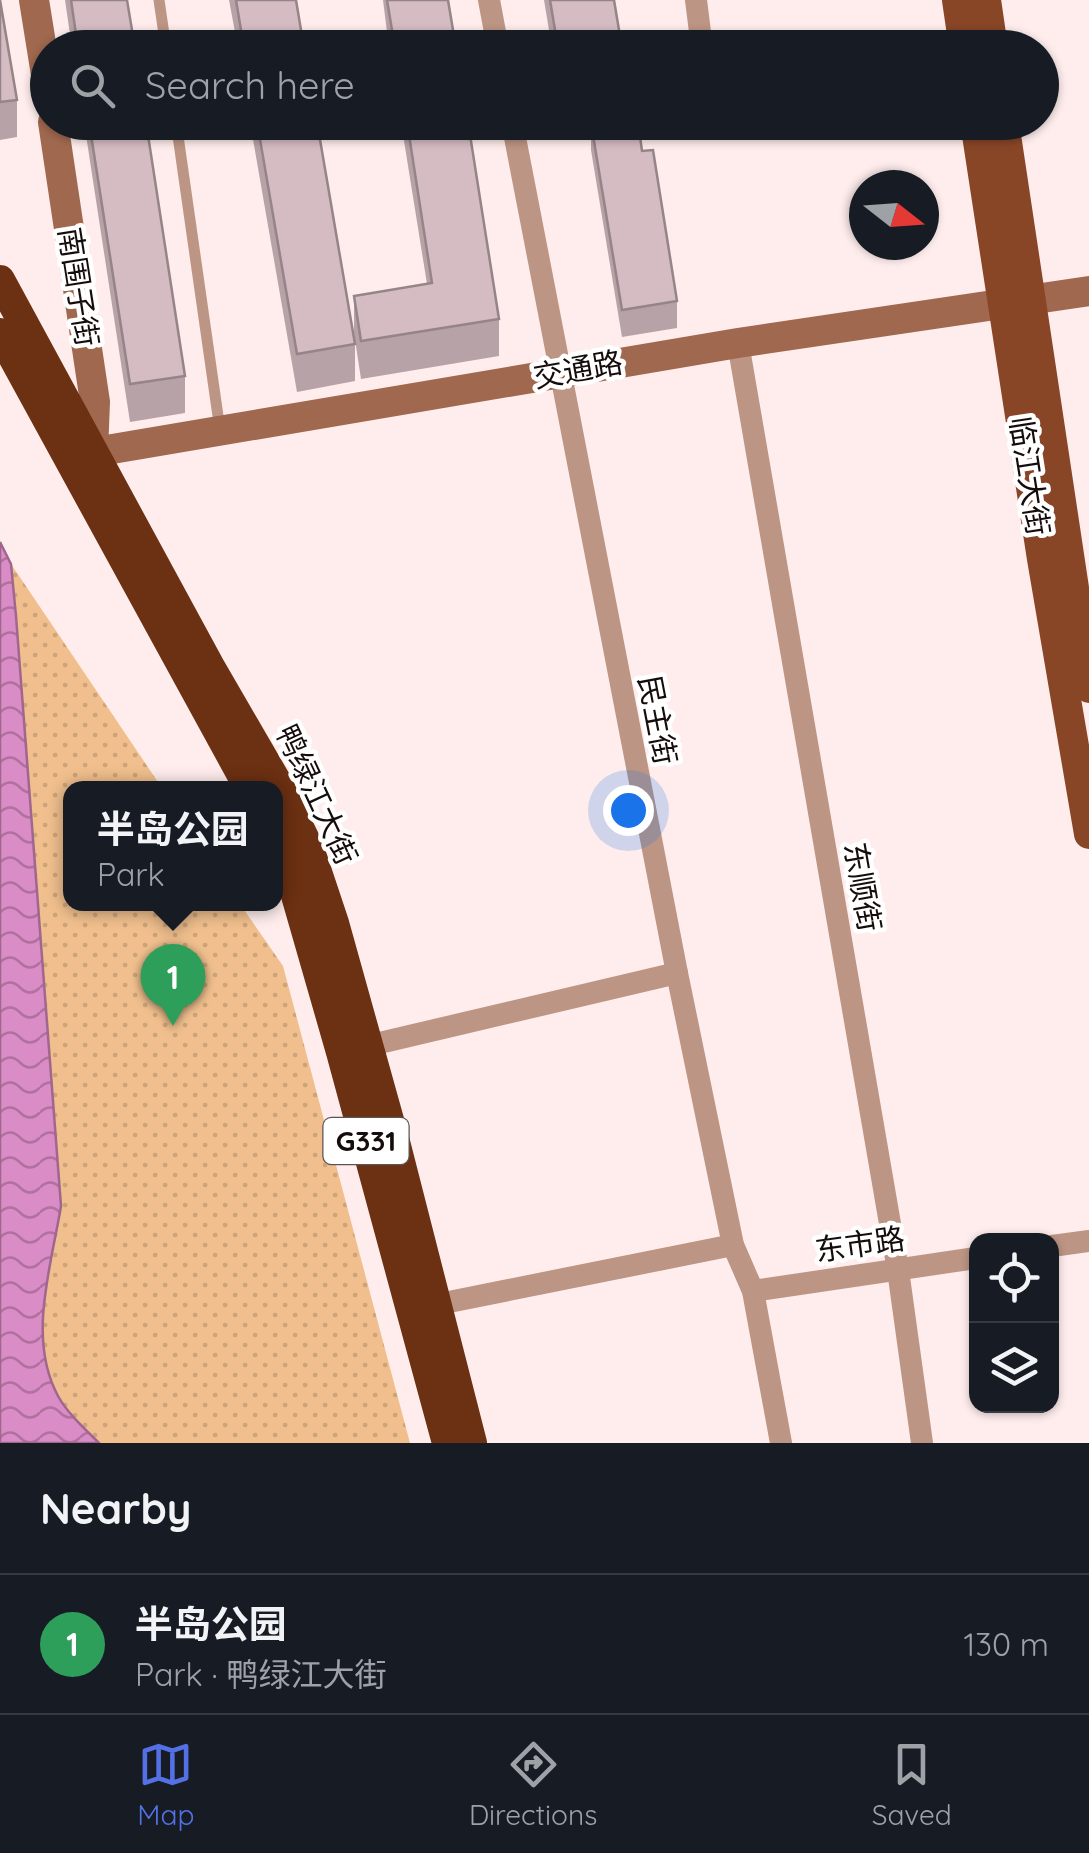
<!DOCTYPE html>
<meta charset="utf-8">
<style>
body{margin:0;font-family:Quicksand,"Noto Sans SC",sans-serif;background:#242831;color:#f1f3f6}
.controls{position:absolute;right:30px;bottom:30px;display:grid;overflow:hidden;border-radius:20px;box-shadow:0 2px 8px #0004}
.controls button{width:90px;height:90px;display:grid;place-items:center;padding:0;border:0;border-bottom:2px solid #363941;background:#171b24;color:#f1f3f6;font:50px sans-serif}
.compass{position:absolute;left:849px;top:170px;width:90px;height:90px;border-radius:50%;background:#171b24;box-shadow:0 2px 8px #0004;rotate:107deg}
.you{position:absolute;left:628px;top:810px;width:35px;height:35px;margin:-25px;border:8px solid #fff;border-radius:50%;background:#1a73e8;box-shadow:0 0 0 15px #1a73e833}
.badge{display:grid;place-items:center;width:65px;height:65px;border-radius:50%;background:#5370e5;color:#fff;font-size:32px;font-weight:700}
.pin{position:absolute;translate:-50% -82px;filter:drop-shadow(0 2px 5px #0008)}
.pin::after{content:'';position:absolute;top:52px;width:35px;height:30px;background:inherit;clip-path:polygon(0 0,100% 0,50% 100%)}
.popup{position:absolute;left:63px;top:781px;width:220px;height:130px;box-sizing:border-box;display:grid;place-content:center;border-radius:20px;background:#171b24;filter:drop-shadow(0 2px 8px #0005);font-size:32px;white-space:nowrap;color:#9ea1a6}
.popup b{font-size:38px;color:#f1f3f6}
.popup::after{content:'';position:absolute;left:50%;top:100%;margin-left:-20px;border:20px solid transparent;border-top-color:#171b24}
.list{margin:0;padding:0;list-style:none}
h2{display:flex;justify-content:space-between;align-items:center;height:130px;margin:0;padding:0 40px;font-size:42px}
h2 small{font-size:32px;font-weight:400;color:#9ea1a6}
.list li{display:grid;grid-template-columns:65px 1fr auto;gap:30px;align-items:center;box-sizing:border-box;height:140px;padding:0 40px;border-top:2px solid #363941}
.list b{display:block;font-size:38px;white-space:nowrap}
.list p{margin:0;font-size:32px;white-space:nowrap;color:#9ea1a6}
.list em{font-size:32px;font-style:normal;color:#9ea1a6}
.icon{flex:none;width:55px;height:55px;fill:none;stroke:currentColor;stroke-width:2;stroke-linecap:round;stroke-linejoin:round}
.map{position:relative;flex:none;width:1089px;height:1443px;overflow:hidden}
.search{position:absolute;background:#171b24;box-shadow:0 2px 8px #0004;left:30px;right:30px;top:30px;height:110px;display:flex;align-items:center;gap:25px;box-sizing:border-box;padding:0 35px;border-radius:55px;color:#9ea1a6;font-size:38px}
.sheet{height:270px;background:#171b24}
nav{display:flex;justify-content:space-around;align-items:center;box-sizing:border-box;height:140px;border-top:2px solid #363941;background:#171b24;font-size:28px;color:#9ea1a6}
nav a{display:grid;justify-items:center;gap:5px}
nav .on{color:#5370e5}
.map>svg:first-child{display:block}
.grass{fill:url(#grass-dots)}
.water{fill:url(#water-waves);stroke:#9f668e;stroke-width:2.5}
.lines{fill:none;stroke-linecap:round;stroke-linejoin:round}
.lane{stroke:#bd9584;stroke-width:11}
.street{stroke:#bd9584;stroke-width:22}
.secondary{stroke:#a0684f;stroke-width:30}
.primary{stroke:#894627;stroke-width:30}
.highway{stroke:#6c3012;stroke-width:30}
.wall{fill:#b7a2a8}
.building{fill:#d5bcc3;stroke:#958488;stroke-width:2.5}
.labels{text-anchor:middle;stroke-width:9;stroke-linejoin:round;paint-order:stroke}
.shield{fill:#fff;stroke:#5b5555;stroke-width:2.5}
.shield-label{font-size:28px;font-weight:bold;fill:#150c0c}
.street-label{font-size:30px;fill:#150c0c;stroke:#fff}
</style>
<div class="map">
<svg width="1089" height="1443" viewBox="0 0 1089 1443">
<defs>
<pattern id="grass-dots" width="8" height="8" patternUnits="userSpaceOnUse" patternTransform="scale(2.5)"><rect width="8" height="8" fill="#f0bf8d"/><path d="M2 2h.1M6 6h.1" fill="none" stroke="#cda378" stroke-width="1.8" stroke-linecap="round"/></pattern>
<pattern id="water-waves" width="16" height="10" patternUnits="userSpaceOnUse" patternTransform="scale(2.5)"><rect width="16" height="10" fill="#da8cc6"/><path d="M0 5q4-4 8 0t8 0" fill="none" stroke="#b0719f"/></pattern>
</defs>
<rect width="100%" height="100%" fill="#feedec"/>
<path class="grass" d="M 11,564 L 162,788 L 70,788 L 70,904 L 240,904 L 283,966 L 410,1443 L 99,1443 C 85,1429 68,1414 58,1396 C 27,1339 51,1267 61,1206 Z"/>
<path class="water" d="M 0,542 L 11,564 L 16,616 L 61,1206 C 51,1267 27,1339 58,1396 C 68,1414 85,1429 99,1443 L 0,1443 Z"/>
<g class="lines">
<g class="lane">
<path d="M 159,0 L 166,48"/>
<path d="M 176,122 L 220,430"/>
</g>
<g class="street">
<path d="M 489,0 L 498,48"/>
<path d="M 696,0 L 702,48"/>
<path d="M 512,122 L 677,973 L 733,1245 L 753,1291 L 781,1443"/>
<path d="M 738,343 L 898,1270 L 922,1443"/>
<path d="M 354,1049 L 677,973"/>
<path d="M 1052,1246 L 1089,1241"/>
<path d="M 753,1291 L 976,1258"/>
<path d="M 424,1307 L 733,1245"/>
</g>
<g class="secondary">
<path d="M 34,0 L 48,87"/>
<path d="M 53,122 L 95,402 L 93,452"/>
<path d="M 71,456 L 738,343 L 1089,291"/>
</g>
<g class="primary">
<path d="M 957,0 L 964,48"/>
<path d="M 986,0 L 993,48"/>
<path d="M 975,122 L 1042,559 L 1089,834"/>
<path d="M 1004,122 L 1089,688"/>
</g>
<g class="highway">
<path d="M 0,280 L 209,665 L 278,784 L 309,848 L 334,923 L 394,1138 L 472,1443"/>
<path d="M 0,333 L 249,788"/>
<path d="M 276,842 L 293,885 L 341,1052 L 447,1443"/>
</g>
</g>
<g class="wall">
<path d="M 0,0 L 17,100 L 17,137 L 0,140 Z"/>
<path d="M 65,0 L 127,0 L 135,48 L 72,48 Z"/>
<path d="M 229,0 L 296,0 L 304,48 L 238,48 Z"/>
<path d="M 383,0 L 448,0 L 456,48 L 389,48 Z"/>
<path d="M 544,0 L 614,0 L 622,48 L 552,48 Z"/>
<path d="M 84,122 L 146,122 L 185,376 L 185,413 L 130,422 Z"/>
<path d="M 250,122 L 317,122 L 355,344 L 355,381 L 297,392 Z"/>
<path d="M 401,122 L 468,122 L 499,319 L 499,356 L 361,379 L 354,333 L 354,296 L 427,284 Z"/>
<path d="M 591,123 L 642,151 L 677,301 L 677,328 L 622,337 L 591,150 Z"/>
</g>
<g class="building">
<path d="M 0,0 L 17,100 L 0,102 Z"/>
<path d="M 71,0 L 127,0 L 135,48 L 78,48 Z"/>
<path d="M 236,0 L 296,0 L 304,48 L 244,48 Z"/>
<path d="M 387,0 L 448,0 L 456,48 L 395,48 Z"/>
<path d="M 550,0 L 614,0 L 622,48 L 558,48 Z"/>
<path d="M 89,122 L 146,122 L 185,376 L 130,384 Z"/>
<path d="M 257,122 L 317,122 L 355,344 L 297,354 Z"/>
<path d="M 407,122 L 468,122 L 499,319 L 361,341 L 354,296 L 432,283 Z"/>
<path d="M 638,122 L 642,151 L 653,150 L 677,301 L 622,310 L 591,123 Z"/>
</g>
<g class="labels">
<rect class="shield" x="323.5" y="1118" width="85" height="46" rx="8"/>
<g class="shield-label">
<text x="366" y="1151">G331</text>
</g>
<g class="street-label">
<text transform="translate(78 287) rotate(81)" y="10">南围子街</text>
<text transform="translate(578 370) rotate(-10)" y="10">交通路</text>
<text transform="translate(1029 476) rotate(81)" y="10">临江大街</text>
<text transform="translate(657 720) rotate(79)" y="10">民主街</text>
<text transform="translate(316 795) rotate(65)" y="10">鸭绿江大街</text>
<text transform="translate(862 887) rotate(80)" y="10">东顺街</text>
<text transform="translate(860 1245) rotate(-8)" y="10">东市路</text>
</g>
</g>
</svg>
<div class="controls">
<button><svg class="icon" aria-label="locate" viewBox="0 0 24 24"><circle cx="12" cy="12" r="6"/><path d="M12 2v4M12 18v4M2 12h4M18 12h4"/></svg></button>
<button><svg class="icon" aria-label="layers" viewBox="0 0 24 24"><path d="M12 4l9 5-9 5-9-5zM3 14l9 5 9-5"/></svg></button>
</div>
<svg class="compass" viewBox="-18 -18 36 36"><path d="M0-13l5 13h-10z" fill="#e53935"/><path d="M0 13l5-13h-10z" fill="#9ea1a6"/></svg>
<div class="you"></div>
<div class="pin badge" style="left:173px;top:1026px;background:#2e9e5b">1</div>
<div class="popup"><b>半岛公园</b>Park</div>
<div class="search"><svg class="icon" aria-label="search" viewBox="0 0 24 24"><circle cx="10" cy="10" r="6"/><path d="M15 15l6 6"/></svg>Search here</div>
</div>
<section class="sheet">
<h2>Nearby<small></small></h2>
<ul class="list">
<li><span class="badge" style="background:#2e9e5b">1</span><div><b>半岛公园</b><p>Park · 鸭绿江大街</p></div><em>130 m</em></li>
</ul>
</section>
<nav>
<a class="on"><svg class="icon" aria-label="map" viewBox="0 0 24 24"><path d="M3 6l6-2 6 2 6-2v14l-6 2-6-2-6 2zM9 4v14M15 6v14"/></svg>Map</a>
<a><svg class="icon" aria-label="directions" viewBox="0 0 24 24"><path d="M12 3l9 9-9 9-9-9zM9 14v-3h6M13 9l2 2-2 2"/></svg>Directions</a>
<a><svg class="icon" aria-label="saved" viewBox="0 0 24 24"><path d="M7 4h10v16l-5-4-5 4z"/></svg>Saved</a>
</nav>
